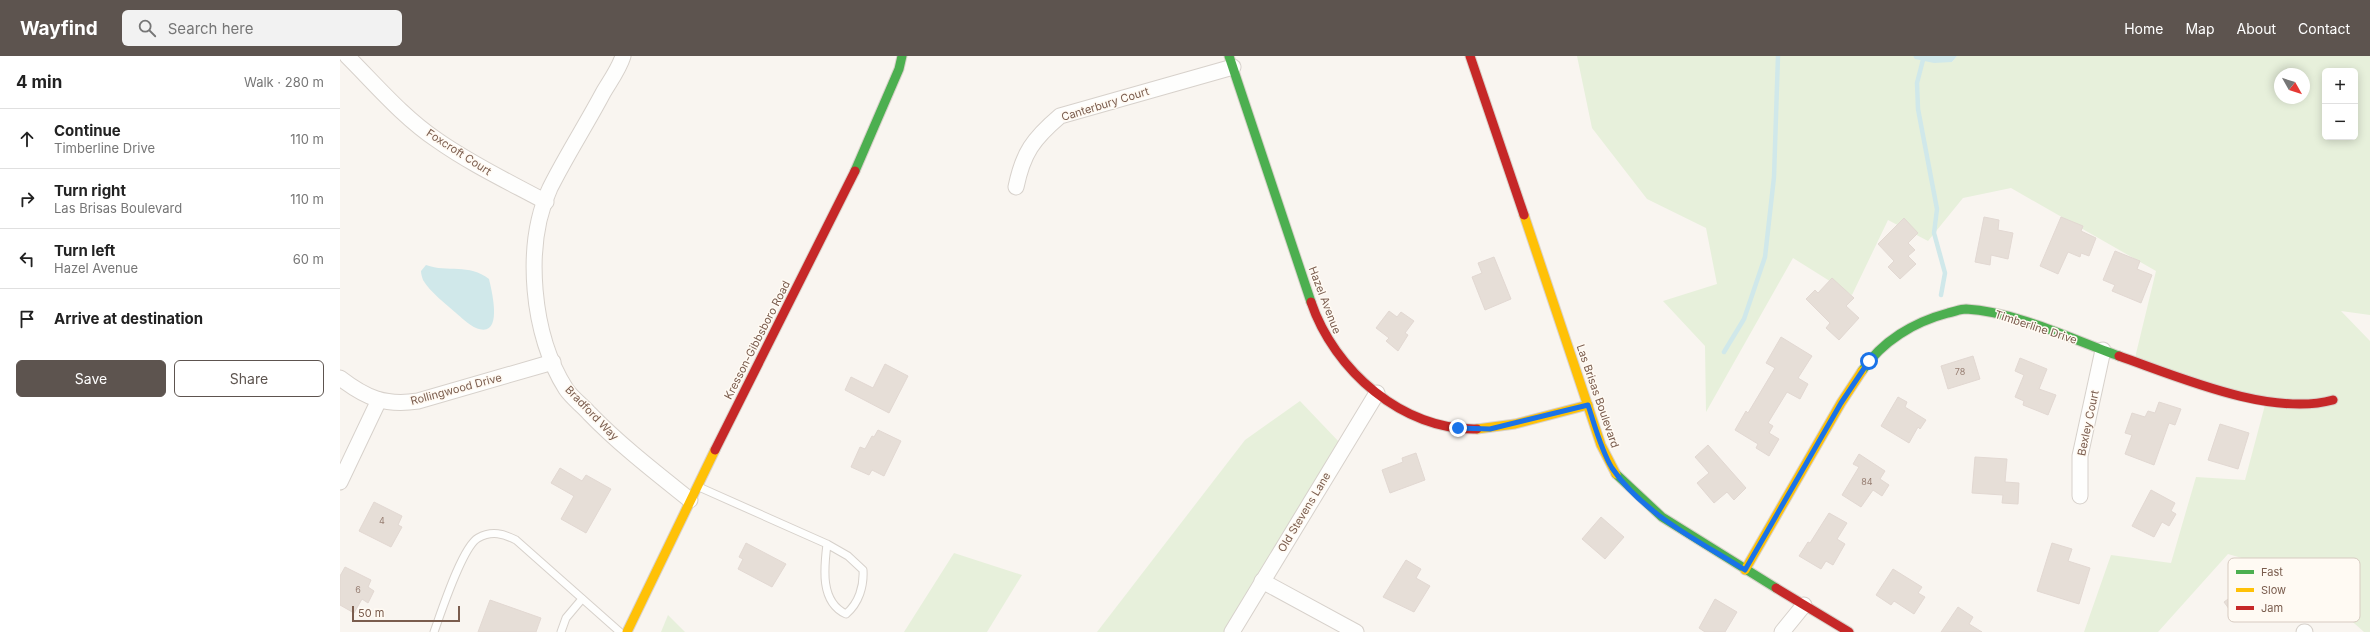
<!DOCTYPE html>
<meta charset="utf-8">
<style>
body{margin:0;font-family:Inter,sans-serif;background:#f2f2f2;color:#222}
.controls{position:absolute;right:12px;top:12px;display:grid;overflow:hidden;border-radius:6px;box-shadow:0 2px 10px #0003}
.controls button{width:36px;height:36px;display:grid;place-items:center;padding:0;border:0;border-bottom:1px solid #e0e0e0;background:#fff;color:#222;font:20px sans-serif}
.compass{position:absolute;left:1934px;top:12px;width:36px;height:36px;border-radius:50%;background:#fff;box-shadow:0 2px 10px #0003;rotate:129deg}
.scale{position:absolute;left:12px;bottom:10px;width:108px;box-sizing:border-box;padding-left:4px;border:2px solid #7a5c4d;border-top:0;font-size:11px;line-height:14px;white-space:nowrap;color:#7a5c4d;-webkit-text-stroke:3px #fffaf3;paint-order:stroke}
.stop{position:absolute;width:12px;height:12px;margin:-9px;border:3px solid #1a73e8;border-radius:50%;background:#fff}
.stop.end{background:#1a73e8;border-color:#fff;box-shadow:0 1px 4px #0008}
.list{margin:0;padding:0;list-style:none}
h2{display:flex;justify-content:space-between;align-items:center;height:52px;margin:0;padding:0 16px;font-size:17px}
h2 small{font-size:13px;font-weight:400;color:#767676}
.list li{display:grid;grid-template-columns:26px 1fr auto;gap:12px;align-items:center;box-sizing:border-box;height:60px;padding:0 16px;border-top:1px solid #e0e0e0}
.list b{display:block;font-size:15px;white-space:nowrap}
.list p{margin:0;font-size:13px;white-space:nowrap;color:#767676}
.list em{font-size:13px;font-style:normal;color:#767676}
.actions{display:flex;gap:8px;padding:12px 16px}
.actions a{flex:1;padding:9px 0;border:1px solid #5d544f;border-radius:6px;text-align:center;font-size:14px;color:#5d544f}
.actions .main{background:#5d544f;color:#fff}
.icon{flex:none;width:22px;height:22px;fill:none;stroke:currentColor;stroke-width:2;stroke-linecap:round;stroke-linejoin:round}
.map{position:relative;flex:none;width:2030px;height:576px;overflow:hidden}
header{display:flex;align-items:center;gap:24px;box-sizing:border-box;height:56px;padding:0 20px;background:#5d544f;color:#fff}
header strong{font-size:19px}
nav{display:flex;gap:22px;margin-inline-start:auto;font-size:14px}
.search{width:280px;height:36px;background:#f2f2f2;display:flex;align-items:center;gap:10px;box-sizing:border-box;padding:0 14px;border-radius:6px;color:#767676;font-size:15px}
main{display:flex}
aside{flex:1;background:#fff}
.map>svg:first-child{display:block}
.green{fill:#e7f0db;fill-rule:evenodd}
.water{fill:#d0e8ea}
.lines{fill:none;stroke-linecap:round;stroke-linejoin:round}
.stream{stroke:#d0e8ea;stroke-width:4.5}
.building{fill:#e6ded7;stroke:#e2d8d2}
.lane-casing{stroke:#d7d1cb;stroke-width:9}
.street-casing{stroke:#d7d1cb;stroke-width:17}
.fast-casing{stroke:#d9d2cb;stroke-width:11}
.slow-casing{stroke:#d9d2cb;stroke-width:11}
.jam-casing{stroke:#d9d2cb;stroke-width:11}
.lane{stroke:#fefefd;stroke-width:7}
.street{stroke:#fefefd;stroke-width:15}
.fast{stroke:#4caf50;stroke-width:9}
.slow{stroke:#ffc107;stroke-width:9}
.jam{stroke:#c62828;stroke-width:9}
.route{stroke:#1a73e8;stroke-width:5}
.labels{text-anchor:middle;stroke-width:3;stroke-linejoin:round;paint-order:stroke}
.number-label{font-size:9px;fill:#977e72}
.street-label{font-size:11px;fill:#7a5c4d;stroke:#fffaf3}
.key{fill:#fffaf3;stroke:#d7cbc1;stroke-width:1}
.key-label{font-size:11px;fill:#7a5c4d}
</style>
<header>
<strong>Wayfind</strong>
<div class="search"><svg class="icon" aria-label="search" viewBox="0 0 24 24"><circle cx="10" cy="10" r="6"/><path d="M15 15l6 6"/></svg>Search here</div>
<nav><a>Home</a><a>Map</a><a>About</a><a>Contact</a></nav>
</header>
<main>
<aside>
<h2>4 min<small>Walk · 280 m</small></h2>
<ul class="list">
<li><svg class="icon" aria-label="ahead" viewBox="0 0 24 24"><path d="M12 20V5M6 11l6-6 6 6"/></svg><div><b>Continue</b><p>Timberline Drive</p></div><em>110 m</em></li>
<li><svg class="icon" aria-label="right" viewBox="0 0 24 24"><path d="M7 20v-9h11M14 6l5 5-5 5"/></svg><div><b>Turn right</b><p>Las Brisas Boulevard</p></div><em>110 m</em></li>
<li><svg class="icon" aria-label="left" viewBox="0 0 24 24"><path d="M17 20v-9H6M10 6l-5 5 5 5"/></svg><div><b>Turn left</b><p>Hazel Avenue</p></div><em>60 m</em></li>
<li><svg class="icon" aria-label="arrive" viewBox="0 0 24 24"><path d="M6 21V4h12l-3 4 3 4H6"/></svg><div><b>Arrive at destination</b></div></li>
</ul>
<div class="actions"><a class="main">Save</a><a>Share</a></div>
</aside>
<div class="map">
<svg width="2030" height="576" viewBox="0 0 2030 576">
<rect width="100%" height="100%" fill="#f9f5f0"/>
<g class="green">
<path d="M 1237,0 L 1573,0 L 1576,3 L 1612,6 L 1617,0 L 2030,0 L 2030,259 L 2001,255 L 2030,285 L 2030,576 L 2024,576 L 1960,519 L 1888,498 L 1818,576 L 1744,576 L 1771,499 L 1831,507 L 1856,421 L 1905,424 L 1925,349 L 1794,306 L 1816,215 L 1671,132 L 1623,142 L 1588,185 L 1548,164 L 1512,239 L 1453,202 L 1366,356 L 1365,290 L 1323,245 L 1377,228 L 1366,172 L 1307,143 L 1252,72 ZM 1985,15 L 2015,15 L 2015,81 L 1985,81 ZM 1940,18 L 1964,18 L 1964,42 L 1940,42 Z"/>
<path d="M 960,345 L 1001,388 L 889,576 L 757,576 L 905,384 Z"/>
<path d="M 614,497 L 682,519 L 647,576 L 564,576 Z"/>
<path d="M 328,559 L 345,576 L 321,576 Z"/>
</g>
<g class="water">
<path d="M 1573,0 L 1617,0 L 1612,6 L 1594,7 L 1575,3 Z"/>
<path d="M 86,209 C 108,217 129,207 149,223 C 152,236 164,283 136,272 C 129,269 122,262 116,257 C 106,248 90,236 83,224 C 82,221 81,218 81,215 Z"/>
</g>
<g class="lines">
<g class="stream">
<path d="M 1584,0 L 1577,27 L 1578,53 L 1597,153 L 1594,177 L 1605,217 L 1601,239"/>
<path d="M 1384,296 L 1404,263 L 1425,201 L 1434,121 L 1438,0"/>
</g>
</g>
<g class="building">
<path d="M 1644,161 L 1659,164 L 1658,174 L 1673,177 L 1668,203 L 1651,199 L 1650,209 L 1635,206 Z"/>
<path d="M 1721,161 L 1743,170 L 1741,175 L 1756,182 L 1749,200 L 1741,197 L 1740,201 L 1728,196 L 1718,218 L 1700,210 Z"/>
<path d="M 1564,162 L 1578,177 L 1568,187 L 1575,194 L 1568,200 L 1576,208 L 1560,223 L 1548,211 L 1554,205 L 1538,188 Z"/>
<path d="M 1775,195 L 1800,205 L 1797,213 L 1812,219 L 1801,247 L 1772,235 L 1775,229 L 1763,224 Z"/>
<path d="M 1154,201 L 1171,243 L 1145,254 L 1132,221 L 1142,217 L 1138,207 Z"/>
<path d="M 1492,222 L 1514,242 L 1506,250 L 1519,262 L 1499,284 L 1486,272 L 1490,267 L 1466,243 L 1475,234 L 1478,237 Z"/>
<path d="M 1049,255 L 1057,261 L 1061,256 L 1074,265 L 1065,277 L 1068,279 L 1058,295 L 1046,285 L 1049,282 L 1036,272 Z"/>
<path d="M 1441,281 L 1472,300 L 1458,322 L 1468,328 L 1460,343 L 1447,336 L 1428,367 L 1433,370 L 1429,377 L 1439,383 L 1429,400 L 1416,392 L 1418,388 L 1395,374 L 1406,355 L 1408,357 L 1435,312 L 1426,307 Z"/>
<path d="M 1633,300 L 1640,323 L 1608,333 L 1601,310 Z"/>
<path d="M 1680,302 L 1707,313 L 1699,333 L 1716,339 L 1708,359 L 1683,349 L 1684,345 L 1675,341 L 1684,319 L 1675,315 Z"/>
<path d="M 545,308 L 568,320 L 549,357 L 505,334 L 511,321 L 533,332 Z"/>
<path d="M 1558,341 L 1567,346 L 1565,351 L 1586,364 L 1580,373 L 1578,371 L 1569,387 L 1541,370 Z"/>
<path d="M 1819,346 L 1841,353 L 1835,369 L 1829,367 L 1814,409 L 1785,398 L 1792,379 L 1785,377 L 1792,357 L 1805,361 L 1808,355 L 1815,357 Z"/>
<path d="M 1880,368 L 1909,377 L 1898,413 L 1868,404 Z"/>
<path d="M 538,374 L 561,385 L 544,420 L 532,414 L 529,419 L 511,411 L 520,391 L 525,393 L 532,380 L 534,381 Z"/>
<path d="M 1368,389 L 1406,432 L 1394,444 L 1387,436 L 1374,447 L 1357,427 L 1369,417 L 1355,401 Z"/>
<path d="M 1076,397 L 1085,424 L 1050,437 L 1042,414 L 1063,406 L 1062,402 Z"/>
<path d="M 1519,398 L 1545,415 L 1540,423 L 1549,429 L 1542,440 L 1533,434 L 1521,451 L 1502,439 L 1519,411 L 1513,408 Z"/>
<path d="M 1635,401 L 1667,403 L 1665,426 L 1679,427 L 1678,448 L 1662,447 L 1663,439 L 1632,437 Z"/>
<path d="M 220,412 L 242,425 L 246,419 L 271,433 L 246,477 L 221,463 L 234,440 L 211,427 Z"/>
<path d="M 1811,434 L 1835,447 L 1831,455 L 1836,458 L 1829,470 L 1822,466 L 1814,481 L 1792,470 Z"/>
<path d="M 34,446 L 62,460 L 58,469 L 62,471 L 51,491 L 19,475 Z"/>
<path d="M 1489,457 L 1507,467 L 1497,483 L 1505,488 L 1493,509 L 1486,505 L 1481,513 L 1459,500 L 1468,486 L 1470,487 Z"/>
<path d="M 1261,461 L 1284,481 L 1265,503 L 1242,483 Z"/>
<path d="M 406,487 L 446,508 L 432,531 L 398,513 L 403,503 L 399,501 Z"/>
<path d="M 1712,487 L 1732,493 L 1728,505 L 1750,512 L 1739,548 L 1697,535 Z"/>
<path d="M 1066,504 L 1081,513 L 1076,522 L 1090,530 L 1074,556 L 1043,541 Z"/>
<path d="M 5,511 L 31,524 L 28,531 L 34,535 L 28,547 L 22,543 L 14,557 L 0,549 L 0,520 Z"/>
<path d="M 1553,513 L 1582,531 L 1578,537 L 1585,541 L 1574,558 L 1554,545 L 1551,549 L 1536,539 Z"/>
<path d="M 1906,530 L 1910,535 L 1914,532 L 1926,549 L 1913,558 L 1910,555 L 1897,564 L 1884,546 Z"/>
<path d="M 1375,543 L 1397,556 L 1385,576 L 1365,576 L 1359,572 Z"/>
<path d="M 150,544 L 201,562 L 196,576 L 138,576 Z"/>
<path d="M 1618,551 L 1633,561 L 1629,568 L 1642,576 L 1601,576 Z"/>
</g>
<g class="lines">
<defs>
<g id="lane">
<path d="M 359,431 L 487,488 L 508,500 L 523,514 C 524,530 519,547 506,558 C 480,546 484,512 487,488"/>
<path d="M 94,576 C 101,557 122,491 138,482 C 152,474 164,478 176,484 L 280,576"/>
<path d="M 221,576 L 226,562 L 242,543"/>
</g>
<g id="street">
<path d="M 7,0 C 36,29 63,61 97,84 C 131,108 169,126 206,146"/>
<path d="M 283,0 C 279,13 270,25 263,37 C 246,69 226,100 210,132 C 183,190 192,280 226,333 C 232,342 242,349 249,357 C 280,389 315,416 350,444"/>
<path d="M 676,131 C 683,97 693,83 720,60 L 893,11"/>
<path d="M 0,322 C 26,342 45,350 78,345 L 213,306"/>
<path d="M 0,426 L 39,344"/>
<path d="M 1740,440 L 1740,400 L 1763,294"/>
<path d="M 922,525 L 1016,576"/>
<path d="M 892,576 L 1037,337"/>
<path d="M 1442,576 L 1464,549"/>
<path d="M 1964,576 L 1965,576"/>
</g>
<g id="fast">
<path d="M 889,0 L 971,246"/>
<path d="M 515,115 L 559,13 L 562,0"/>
<path d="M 1522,315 C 1542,285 1574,266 1608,257 C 1614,256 1620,253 1626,253 C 1677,256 1731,283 1779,300"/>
<path d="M 1276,418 L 1322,461 L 1436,532"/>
</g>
<g id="slow">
<path d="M 1184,159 L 1261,389 L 1276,418"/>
<path d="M 1137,373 L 1175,368 L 1248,349"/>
<path d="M 1405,514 L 1501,347 L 1522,315"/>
<path d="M 287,576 L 375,394"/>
</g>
<g id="jam">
<path d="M 1130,0 L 1184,159"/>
<path d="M 971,246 C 994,314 1063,375 1137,373"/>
<path d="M 1779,300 C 1839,321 1931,361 1993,344"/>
<path d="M 375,394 L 515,115"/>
<path d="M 1436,532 L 1509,576"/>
</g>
</defs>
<use href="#lane" class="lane-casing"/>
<use href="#street" class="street-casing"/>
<use href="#fast" class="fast-casing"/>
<use href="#slow" class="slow-casing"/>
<use href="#jam" class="jam-casing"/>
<use href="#lane" class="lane"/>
<use href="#street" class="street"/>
<use href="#fast" class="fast"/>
<use href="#slow" class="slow"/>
<use href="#jam" class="jam"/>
</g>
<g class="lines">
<path class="route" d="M 1118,372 L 1150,373 L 1248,349 C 1255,370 1261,394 1272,412 C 1303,458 1359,485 1405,514 L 1501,347 L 1529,305"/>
</g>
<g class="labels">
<g class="number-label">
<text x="1620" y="319">78</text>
<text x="1527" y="429">84</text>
<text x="42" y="468">4</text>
<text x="18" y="537">6</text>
</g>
<g class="street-label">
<text transform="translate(765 48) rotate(-17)" y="4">Canterbury Court</text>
<text transform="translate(119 96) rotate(33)" y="4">Foxcroft Court</text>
<text transform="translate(985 244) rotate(69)" y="4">Hazel Avenue</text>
<text transform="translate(1696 271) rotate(18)" y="4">Timberline Drive</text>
<text transform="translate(417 284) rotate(-63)" y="4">Kresson-Gibbsboro Road</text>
<text transform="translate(116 333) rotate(-15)" y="4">Rollingwood Drive</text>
<text transform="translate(1258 340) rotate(71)" y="4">Las Brisas Boulevard</text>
<text transform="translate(252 357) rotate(46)" y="4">Bradford Way</text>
<text transform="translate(1748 367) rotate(-78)" y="4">Bexley Court</text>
<text transform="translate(964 456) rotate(-59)" y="4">Old Stevens Lane</text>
</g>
</g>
<rect x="1888" y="502" width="132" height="64" rx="6" class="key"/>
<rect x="1896" y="514" width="18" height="4" fill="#4caf50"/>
<rect x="1896" y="532" width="18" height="4" fill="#ffc107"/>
<rect x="1896" y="550" width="18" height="4" fill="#c62828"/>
<g class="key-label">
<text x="1921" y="520">Fast</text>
<text x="1921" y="538">Slow</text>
<text x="1921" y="556">Jam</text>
</g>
</svg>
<div class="controls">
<button>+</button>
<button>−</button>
</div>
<svg class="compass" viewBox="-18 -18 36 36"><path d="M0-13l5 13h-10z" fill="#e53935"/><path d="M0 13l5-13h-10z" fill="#767676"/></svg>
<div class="scale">50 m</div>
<div class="stop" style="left:1529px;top:305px"></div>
<div class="stop end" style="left:1118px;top:372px"></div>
</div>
</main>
